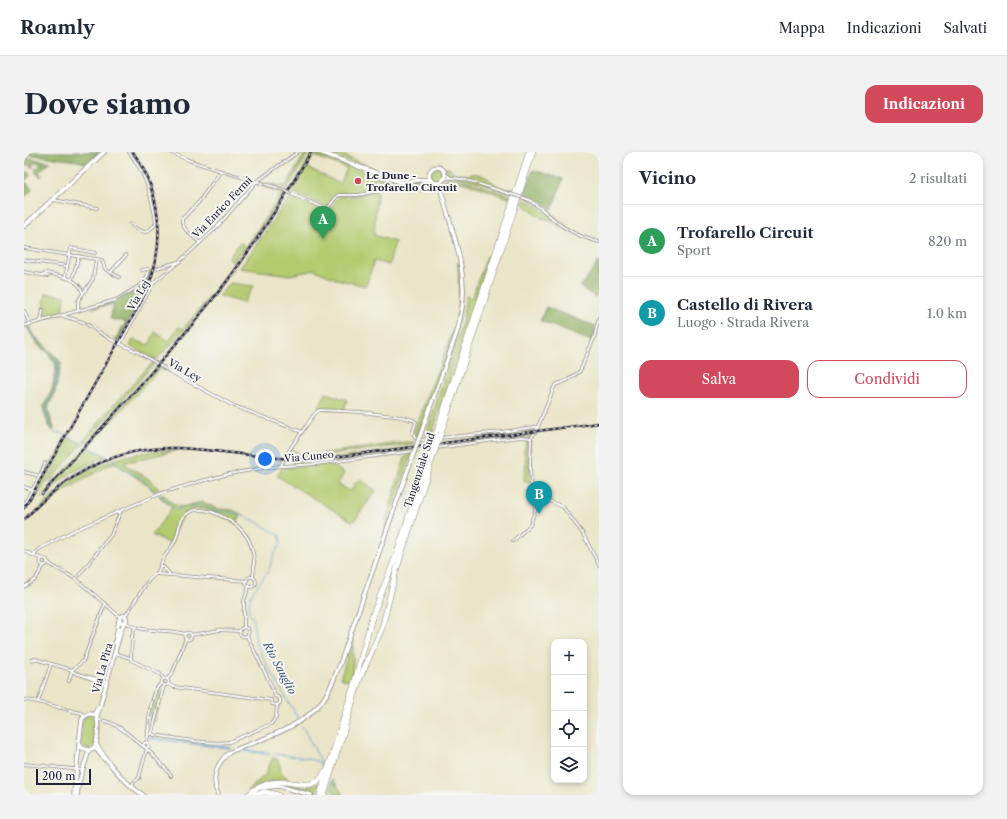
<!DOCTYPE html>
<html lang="it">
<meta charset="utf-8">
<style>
body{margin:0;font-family:"Libre Caslon Text",serif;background:#f2f2f3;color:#1f2937}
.controls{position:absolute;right:12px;bottom:12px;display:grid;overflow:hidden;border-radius:8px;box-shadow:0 2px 6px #0003}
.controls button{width:36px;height:36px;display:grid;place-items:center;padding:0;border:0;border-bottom:1px solid #e0e1e3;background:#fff;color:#1f2937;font:20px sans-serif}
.scale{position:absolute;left:12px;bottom:10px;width:55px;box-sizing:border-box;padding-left:4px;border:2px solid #22223b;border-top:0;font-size:11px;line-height:14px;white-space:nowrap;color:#22223b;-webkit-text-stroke:3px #f6f6f2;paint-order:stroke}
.you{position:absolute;left:241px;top:307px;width:14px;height:14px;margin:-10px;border:3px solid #fff;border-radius:50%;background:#1a73e8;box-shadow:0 0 0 6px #1a73e833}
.badge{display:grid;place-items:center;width:26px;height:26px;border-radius:50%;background:#d1495b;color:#fff;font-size:13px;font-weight:700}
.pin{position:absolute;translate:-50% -33px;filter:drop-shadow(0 1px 2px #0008)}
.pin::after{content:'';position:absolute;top:21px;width:14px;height:12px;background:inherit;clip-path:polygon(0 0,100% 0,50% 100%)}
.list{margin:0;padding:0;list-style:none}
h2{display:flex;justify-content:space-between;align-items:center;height:52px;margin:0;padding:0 16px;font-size:17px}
h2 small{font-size:13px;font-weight:400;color:#747a83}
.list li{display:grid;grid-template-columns:26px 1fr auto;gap:12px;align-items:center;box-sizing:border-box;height:72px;padding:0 16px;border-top:1px solid #e0e1e3}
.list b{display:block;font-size:15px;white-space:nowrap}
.list p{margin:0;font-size:13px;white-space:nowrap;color:#747a83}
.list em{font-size:13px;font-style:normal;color:#747a83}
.actions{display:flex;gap:8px;padding:12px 16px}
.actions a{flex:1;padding:9px 0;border:1px solid #d1495b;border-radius:12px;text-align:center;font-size:14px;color:#d1495b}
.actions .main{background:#d1495b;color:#fff}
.icon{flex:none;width:22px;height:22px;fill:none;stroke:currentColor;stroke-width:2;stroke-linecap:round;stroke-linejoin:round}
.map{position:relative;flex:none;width:575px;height:643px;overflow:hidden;border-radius:12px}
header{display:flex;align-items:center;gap:24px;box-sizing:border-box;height:56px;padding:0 20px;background:#fff;border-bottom:1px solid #e0e1e3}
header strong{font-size:19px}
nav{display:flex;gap:22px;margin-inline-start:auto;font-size:14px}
.intro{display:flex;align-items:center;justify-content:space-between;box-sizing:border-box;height:96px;padding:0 24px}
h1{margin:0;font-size:28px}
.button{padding:10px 18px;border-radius:12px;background:#d1495b;color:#fff;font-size:14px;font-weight:700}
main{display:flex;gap:24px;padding:0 24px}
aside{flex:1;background:#fff;border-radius:12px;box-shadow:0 2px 6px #0003}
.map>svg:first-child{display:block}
.green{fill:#b4ca6e;stroke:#6b7654;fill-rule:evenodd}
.forest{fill:#8fae61;stroke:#58684e}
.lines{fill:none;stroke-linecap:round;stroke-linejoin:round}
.stream{stroke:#629fd3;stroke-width:1}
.canal{stroke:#629fd3;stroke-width:2}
.street-casing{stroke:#868482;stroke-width:3.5}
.secondary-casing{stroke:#868482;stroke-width:5}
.primary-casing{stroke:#868482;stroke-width:5.5}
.highway-casing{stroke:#868482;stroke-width:6}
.street{stroke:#fff;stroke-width:2}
.secondary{stroke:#fff;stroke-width:3.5}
.primary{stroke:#fff;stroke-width:4}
.highway{stroke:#fff;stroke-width:5}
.rail-casing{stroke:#22223b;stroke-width:2.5}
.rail{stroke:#f6f6f2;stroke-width:1;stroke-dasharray:3;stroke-linecap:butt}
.street-bridge-casing{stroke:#868482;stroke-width:3.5;stroke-linecap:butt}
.secondary-bridge-casing{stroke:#868482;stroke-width:5;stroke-linecap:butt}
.highway-bridge-casing{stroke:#868482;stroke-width:6;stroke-linecap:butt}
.street-bridge{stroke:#fff;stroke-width:2}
.secondary-bridge{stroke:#fff;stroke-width:3.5}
.highway-bridge{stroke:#fff;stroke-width:5}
.poi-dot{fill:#d1495b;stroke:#f6f6f2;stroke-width:1.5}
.labels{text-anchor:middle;stroke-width:4;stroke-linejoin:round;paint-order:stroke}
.poi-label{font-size:10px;font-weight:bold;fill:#22223b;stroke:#f6f6f2;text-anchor:start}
.street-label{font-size:10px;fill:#22223b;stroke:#f6f6f2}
.water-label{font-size:11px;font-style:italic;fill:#3f5a7f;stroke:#f6f6f2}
</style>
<header>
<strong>Roamly</strong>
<nav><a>Mappa</a><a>Indicazioni</a><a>Salvati</a></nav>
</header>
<div class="intro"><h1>Dove siamo</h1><a class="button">Indicazioni</a></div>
<main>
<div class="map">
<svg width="575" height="643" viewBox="0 0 575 643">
<rect width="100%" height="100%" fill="#f6f6f2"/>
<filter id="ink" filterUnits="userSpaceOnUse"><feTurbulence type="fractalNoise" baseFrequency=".025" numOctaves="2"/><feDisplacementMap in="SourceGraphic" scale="8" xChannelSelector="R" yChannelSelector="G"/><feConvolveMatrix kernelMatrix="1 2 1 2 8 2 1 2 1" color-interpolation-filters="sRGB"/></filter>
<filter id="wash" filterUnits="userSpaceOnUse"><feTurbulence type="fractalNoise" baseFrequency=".012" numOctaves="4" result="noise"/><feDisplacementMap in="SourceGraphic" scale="16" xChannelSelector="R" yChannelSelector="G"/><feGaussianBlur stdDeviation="0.9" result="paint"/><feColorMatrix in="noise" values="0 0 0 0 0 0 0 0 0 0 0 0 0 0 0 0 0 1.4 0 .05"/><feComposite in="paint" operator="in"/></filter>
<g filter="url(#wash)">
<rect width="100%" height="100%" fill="#eae5c8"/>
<g class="green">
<path d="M 282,0 L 285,0 L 263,37 L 237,31 L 262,34 Z"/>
<path d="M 299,0 L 311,0 L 369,24 L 379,27 L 399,25 L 388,28 L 374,28 Z"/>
<path d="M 288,1 L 373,31 L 384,32 L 401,28 L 406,30 C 397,39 362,30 350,25 L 350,38 L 334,42 L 312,42 L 304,54 L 302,54 L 266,40 ZM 290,4 L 323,16 L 316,32 L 283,15 Z"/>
<circle cx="413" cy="22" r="6"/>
<path d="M 421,16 L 425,16 C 437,30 445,18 457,23 C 468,27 476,40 489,36 L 487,40 L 451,29 L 427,24 L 422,22 Z"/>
<path d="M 425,26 L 446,30 L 486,43 L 485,46 C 469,41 436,26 421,29 L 421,27 Z"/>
<path d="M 232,32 L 261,41 L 199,130 L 160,179 L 132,208 L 106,194 L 109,188 L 125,193 L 131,180 L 145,189 L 155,175 L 159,177 L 198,130 L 254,48 L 256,41 Z"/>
<path d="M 353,40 L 350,83 L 371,90 L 365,113 L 350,109 L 342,134 L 312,127 L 291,118 L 266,123 L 216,116 L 263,48 L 271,48 L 304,60 L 314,45 L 332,44 Z"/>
<path d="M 500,42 L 512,48 L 544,75 L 510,49 L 499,44 Z"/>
<path d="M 502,48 L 510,52 L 540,76 L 523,67 L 517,66 L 497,50 Z"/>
<path d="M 216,90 L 220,93 L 209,110 L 204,106 Z"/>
<path d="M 467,102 L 407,285 L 402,283 L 439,168 L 442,144 L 448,146 L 463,104 Z"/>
<path d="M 434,110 L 437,140 L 436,158 L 432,177 L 393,286 L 390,284 L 390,278 L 430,177 L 434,157 L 435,139 Z"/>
<path d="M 206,131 L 230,134 L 219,151 L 195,144 Z"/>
<path d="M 22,141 L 41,144 L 39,161 L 18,167 Z"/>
<path d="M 129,210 L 131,211 L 62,290 L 59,289 L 86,257 Z"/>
<path d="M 134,213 L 144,219 L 136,216 L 66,293 L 64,292 Z"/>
<path d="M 302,241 L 323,248 L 320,258 L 294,256 Z"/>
<path d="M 510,280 L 506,285 C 486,283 465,288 445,290 L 447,288 Z"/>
<path d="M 42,284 L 58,292 L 25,331 C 32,316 35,299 42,284 Z"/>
<path d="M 503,288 L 506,288 L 506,332 L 500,329 L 502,312 L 500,299 Z"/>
<path d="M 382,290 L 390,290 L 390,292 L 302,303 L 262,305 L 267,296 L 277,303 L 303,301 Z"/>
<path d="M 62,295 L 82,304 L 47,321 L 16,346 Z"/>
<path d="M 389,296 L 389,298 L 306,309 L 269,312 L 269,308 L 306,307 Z"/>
<path d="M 154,298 L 99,311 L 125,327 L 138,340 L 132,341 L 122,332 L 90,310 L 43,337 L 11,362 C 19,353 28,344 37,336 C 74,308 109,299 154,298 Z"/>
<path d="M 388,301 L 362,376 L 360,374 L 381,305 Z"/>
<path d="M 31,304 C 28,324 17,344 1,357 Z"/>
<path d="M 305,312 L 320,321 L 314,332 L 326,339 L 335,327 L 352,339 L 329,370 L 253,324 L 258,316 Z"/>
<path d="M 140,343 L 143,347 L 153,354 L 158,355 L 178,350 L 194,357 L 208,358 L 217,362 L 212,371 C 194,362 167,344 154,371 C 151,377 150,385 147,392 L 128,383 L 148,356 L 135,344 Z"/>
<path d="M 329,487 L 329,520 L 326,529 L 316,526 Z"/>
<path d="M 137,532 L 139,534 L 130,569 L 127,570 C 123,562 131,540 137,532 Z"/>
<path d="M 66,563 L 72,566 L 73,569 C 72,578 74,594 64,597 L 59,595 C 56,590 57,572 60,567 C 61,564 63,564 66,563 Z"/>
<path d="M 249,606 L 254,608 L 258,621 L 264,627 C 248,628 238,631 224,640 L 223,639 L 241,623 Z"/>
<path d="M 309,627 L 319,643 L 304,643 L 307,634 L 308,633 L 307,631 Z"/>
<path d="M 296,630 L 292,642 L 256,633 L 284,635 Z"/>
</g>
<g class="forest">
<path d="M 0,0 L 76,0 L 64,12 L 54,9 L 1,2 L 0,4 Z"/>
<path d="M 0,5 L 26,10 L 15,20 L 18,24 L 16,25 L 12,21 L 11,17 L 19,11 L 8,11 L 10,14 L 8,16 L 4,13 L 2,13 L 0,15 Z"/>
<path d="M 509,18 L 539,27 L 528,58 L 513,46 L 501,40 Z"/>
<path d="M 0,19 L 5,21 L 6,24 L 3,27 L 0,28 L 1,31 L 4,32 L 8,38 L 0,46 Z"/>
<path d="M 575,109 L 575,140 L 571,145 L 556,135 Z"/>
<path d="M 127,119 L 129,119 L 121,139 L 93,190 L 91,188 L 102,170 L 86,167 L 90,152 L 68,156 C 88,151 120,140 127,119 Z"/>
<path d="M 522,155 L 571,174 L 570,182 L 567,189 L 516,169 Z"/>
<path d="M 3,175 L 5,175 L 11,184 L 35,208 L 37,211 L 31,241 L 25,253 L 24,258 L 30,277 L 28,278 L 26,274 L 25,274 L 20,260 L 20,254 L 28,238 L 32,215 L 31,211 L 22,198 L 20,198 L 14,193 Z"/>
</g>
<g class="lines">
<g class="stream">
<path d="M 0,168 L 10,185 L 35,213 L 31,233 L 22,259 L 26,273 L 30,280 L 37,281 L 83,304"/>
<path d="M 88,307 L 100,318 L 116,325 L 151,357 L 155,357 L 177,353 L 194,360 L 212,361 L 233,370 L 256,384 L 257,389 L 255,395 L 250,402 L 245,418 L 227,442 L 224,458 L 229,467 L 232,490 L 243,513 L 275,568"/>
<path d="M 278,574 L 301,617"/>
<path d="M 250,602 L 283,606 L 295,610 L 300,619"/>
<path d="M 308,629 L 311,633 L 309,636 L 314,643"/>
</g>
<g class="canal">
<path d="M 126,586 L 207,596"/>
<path d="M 217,598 L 246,602"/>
</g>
</g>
</g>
<g filter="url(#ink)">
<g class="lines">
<defs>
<g id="street">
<path d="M 105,0 C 122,22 127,43 132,69 L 131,73 L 123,80 C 116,80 112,77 107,72"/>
<path d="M 146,0 L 164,8 L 197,19 L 261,38"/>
<path d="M 421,22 L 426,25"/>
<path d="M 420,27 C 434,22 468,37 483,41"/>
<path d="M 267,42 L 303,57 L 314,43 L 334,43 L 374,35 L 400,35 L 409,30"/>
<path d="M 503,47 C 516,54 526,65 538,74 C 549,81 562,87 575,90"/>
<path d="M 30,48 L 73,56"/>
<path d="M 176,91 C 169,84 157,77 158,67 L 174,51 L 197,19"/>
<path d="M 0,96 L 78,108 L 81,117 L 95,125"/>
<path d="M 1,108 L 43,114"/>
<path d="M 133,116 L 154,110"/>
<path d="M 0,120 L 24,124"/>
<path d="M 87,120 L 102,103"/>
<path d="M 21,123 L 22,121 C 36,124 54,125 59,141"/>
<path d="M 41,125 L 47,96 L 71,101"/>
<path d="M 48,127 L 55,104"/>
<path d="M 54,158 L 54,149 L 69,127 L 72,107"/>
<path d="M 0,159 L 6,172"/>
<path d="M 39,164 L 59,170 L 86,187 L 114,200 L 145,219 L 208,253 L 278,280"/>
<path d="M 17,169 L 19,158"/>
<path d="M 0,174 L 92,148 L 118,132 L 124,123 L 125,118 L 124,117 L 118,118"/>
<path d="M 96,192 L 130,130 L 155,110 L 192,76 L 232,30 L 274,0"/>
<path d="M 513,277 L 531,233 L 544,228 L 556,219 L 570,186 L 575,166"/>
<path d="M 416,286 L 477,280 L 510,275 L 513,275"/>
<path d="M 413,296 L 478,287 L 497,285 L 507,286"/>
<path d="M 257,314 C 264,297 272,289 282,274 C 286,269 289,261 296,258 L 336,260 L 378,265 L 389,268 L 392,270 L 389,280 L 391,286 L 398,288 L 410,287"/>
<path d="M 0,320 L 16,324 L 21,311"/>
<path d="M 0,335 L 9,338"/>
<path d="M 510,342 L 539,355 L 559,382 L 575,413"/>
<path d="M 0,352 L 16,324"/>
<path d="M 489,389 L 506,373 L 512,356 L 510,342 L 507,331 L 506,317 L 507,286 L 511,281"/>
<path d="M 0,399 L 13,405 L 19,407"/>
<path d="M 9,403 L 15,397 L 51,378 L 138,341 L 174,330 L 205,322 L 245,315 L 292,312 L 405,297"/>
<circle cx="20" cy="410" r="3.5"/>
<path d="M 23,409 L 27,413 L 52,427 L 96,465"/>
<path d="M 137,413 L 145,421"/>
<path d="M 133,422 L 223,429"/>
<circle cx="227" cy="430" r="5"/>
<path d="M 52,427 L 87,383 L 97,358"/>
<path d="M 0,435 L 11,428 L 20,413"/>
<path d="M 101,464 C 109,453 116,440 125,428 C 127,425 131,423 134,420 C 136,417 136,413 138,409 C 141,403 146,397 150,391 C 156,381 153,368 164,361 C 177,352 200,364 212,373 C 229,386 232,406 229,425"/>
<path d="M 102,470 C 116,482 143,476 161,482"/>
<path d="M 111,475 L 108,484 L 107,508 L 136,522 L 140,527"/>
<path d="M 220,475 L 220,449 L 225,434"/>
<circle cx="220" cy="480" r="4.5"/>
<circle cx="164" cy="484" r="3.5"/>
<path d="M 167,483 L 196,478 L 216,479"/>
<path d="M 223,484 L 247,533 L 251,544"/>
<path d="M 91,501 L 106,506"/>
<path d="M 8,508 L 11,507 L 48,518 L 49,520 L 58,523"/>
<circle cx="141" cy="530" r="3.5"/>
<path d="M 143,527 L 148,522 L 162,486"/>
<path d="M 45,529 L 48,518 L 59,509 L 81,452"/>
<path d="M 81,532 L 58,523 L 81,529"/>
<path d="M 144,532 L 150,535 L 247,548"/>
<path d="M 251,544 L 254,545 L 256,547 L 256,551 L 253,553"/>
<path d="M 0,548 L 10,549 L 57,561 L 61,563"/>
<path d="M 247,548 L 248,552 L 253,553"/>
<path d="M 14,550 L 27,512"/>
<path d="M 74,568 C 91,568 107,585 120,595"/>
<path d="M 128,581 L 130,583 C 152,586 184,593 205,590 L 247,572 L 252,565 L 253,553"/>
<path d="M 124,584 L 128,581 L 140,533"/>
<circle cx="122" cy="593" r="2.5"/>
<path d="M 123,591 L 126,557 L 132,537 L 138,530"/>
<path d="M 124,598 L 143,618 L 147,624"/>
<path d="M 0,612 L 58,618"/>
<path d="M 109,634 L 109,631 L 115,626 L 123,596"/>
</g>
<g id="secondary">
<path d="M 296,0 L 376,30 C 386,31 396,26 406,28"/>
<circle cx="413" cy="23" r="8"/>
<path d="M 397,281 L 433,180 C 437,165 440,150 439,134 C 438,102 425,69 417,38 L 411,31"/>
<circle cx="99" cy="467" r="3.5"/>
<path d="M 91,491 L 95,468"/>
<path d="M 64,562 L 68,562 L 72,564 C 75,570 74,591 70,595 C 68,598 67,597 64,598 L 58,596 L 55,592 L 58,567 Z"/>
<path d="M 70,563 L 74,555"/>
<path d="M 73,565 L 97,478 L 100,471"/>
<path d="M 72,592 C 84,611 100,631 119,643"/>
<path d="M 69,596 L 73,598 L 81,608"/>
<path d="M 237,636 L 255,634 L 287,643"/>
<path d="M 50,643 L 55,593"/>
<path d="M 53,643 L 55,630 L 65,598"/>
<path d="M 194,643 C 187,626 192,611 206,600 C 237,587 279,576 299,548 C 307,537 311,524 316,512 L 388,306"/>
</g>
<path id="primary" d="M 0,74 L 80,0"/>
<g id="highway">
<path d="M 417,281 L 509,0"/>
<path d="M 412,282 L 505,0"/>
<path d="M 224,643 C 233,635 244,630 256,630 C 272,629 292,641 301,619"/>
<path d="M 230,643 L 241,640 L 254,643"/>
<path d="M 296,643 L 331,529 L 348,465 L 372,404 L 405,302"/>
<path d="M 300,643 L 336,526 L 358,476 L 372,419 L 410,301"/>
</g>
</defs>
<use href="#street" class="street-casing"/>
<use href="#secondary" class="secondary-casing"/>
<use href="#primary" class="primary-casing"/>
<use href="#highway" class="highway-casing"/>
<use href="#street" class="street"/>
<use href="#secondary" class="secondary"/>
<use href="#primary" class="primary"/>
<use href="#highway" class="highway"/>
<defs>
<g id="rail">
<path d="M 18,342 C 81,272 146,203 203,129 C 234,88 261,45 287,0"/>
<path d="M 0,356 L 9,341 L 117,150 C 142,102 141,45 109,0"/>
<path d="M 0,368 C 41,322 91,294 154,296 C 202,298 248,309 296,307 L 575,271"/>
</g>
</defs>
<use href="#rail" class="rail-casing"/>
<use href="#rail" class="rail"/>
<defs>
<g id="street-bridge">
<path d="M 261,38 L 267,42"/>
<path d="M 483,41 L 503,47"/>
</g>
<path id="secondary-bridge" d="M 388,306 L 397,281"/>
<g id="highway-bridge">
<path d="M 410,301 L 417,281"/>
<path d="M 405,302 L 412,282"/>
</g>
</defs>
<use href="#street-bridge" class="street-bridge-casing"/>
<use href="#secondary-bridge" class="secondary-bridge-casing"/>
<use href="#highway-bridge" class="highway-bridge-casing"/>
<use href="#street-bridge" class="street-bridge"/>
<use href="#secondary-bridge" class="secondary-bridge"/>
<use href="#highway-bridge" class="highway-bridge"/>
</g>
</g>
<circle class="poi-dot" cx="334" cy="29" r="4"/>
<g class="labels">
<g class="poi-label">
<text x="342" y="27">Le Dune -<tspan x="342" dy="12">Trofarello Circuit</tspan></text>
</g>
<g class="street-label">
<text transform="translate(198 55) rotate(-46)" y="4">Via Enrico Fermi</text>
<text transform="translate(114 143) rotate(-60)" y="4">Via Lej</text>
<text transform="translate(161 218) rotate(29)" y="4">Via Ley</text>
<text transform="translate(285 304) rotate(-5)" y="4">Via Cuneo</text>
<text transform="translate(395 318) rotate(-72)" y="4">Tangenziale Sud</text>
<text transform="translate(78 516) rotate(-75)" y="4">Via La Pira</text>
</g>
<g class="water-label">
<text transform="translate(256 516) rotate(62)" y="4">Rio Sauglio</text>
</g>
</g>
</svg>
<div class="controls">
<button>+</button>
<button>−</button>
<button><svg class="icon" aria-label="locate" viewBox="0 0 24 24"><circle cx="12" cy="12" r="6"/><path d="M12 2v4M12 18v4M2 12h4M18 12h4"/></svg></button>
<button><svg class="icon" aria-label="layers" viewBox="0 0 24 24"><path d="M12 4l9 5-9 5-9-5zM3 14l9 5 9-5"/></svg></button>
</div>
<div class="scale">200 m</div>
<div class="you"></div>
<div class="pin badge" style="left:299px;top:87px;background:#2e9e5b">A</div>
<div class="pin badge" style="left:515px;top:362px;background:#0f9aa8">B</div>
</div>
<aside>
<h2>Vicino<small>2 risultati</small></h2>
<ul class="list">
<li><span class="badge" style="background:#2e9e5b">A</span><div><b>Trofarello Circuit</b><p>Sport</p></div><em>820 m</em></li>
<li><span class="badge" style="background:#0f9aa8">B</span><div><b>Castello di Rivera</b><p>Luogo · Strada Rivera</p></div><em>1.0 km</em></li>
</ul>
<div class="actions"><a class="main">Salva</a><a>Condividi</a></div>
</aside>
</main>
